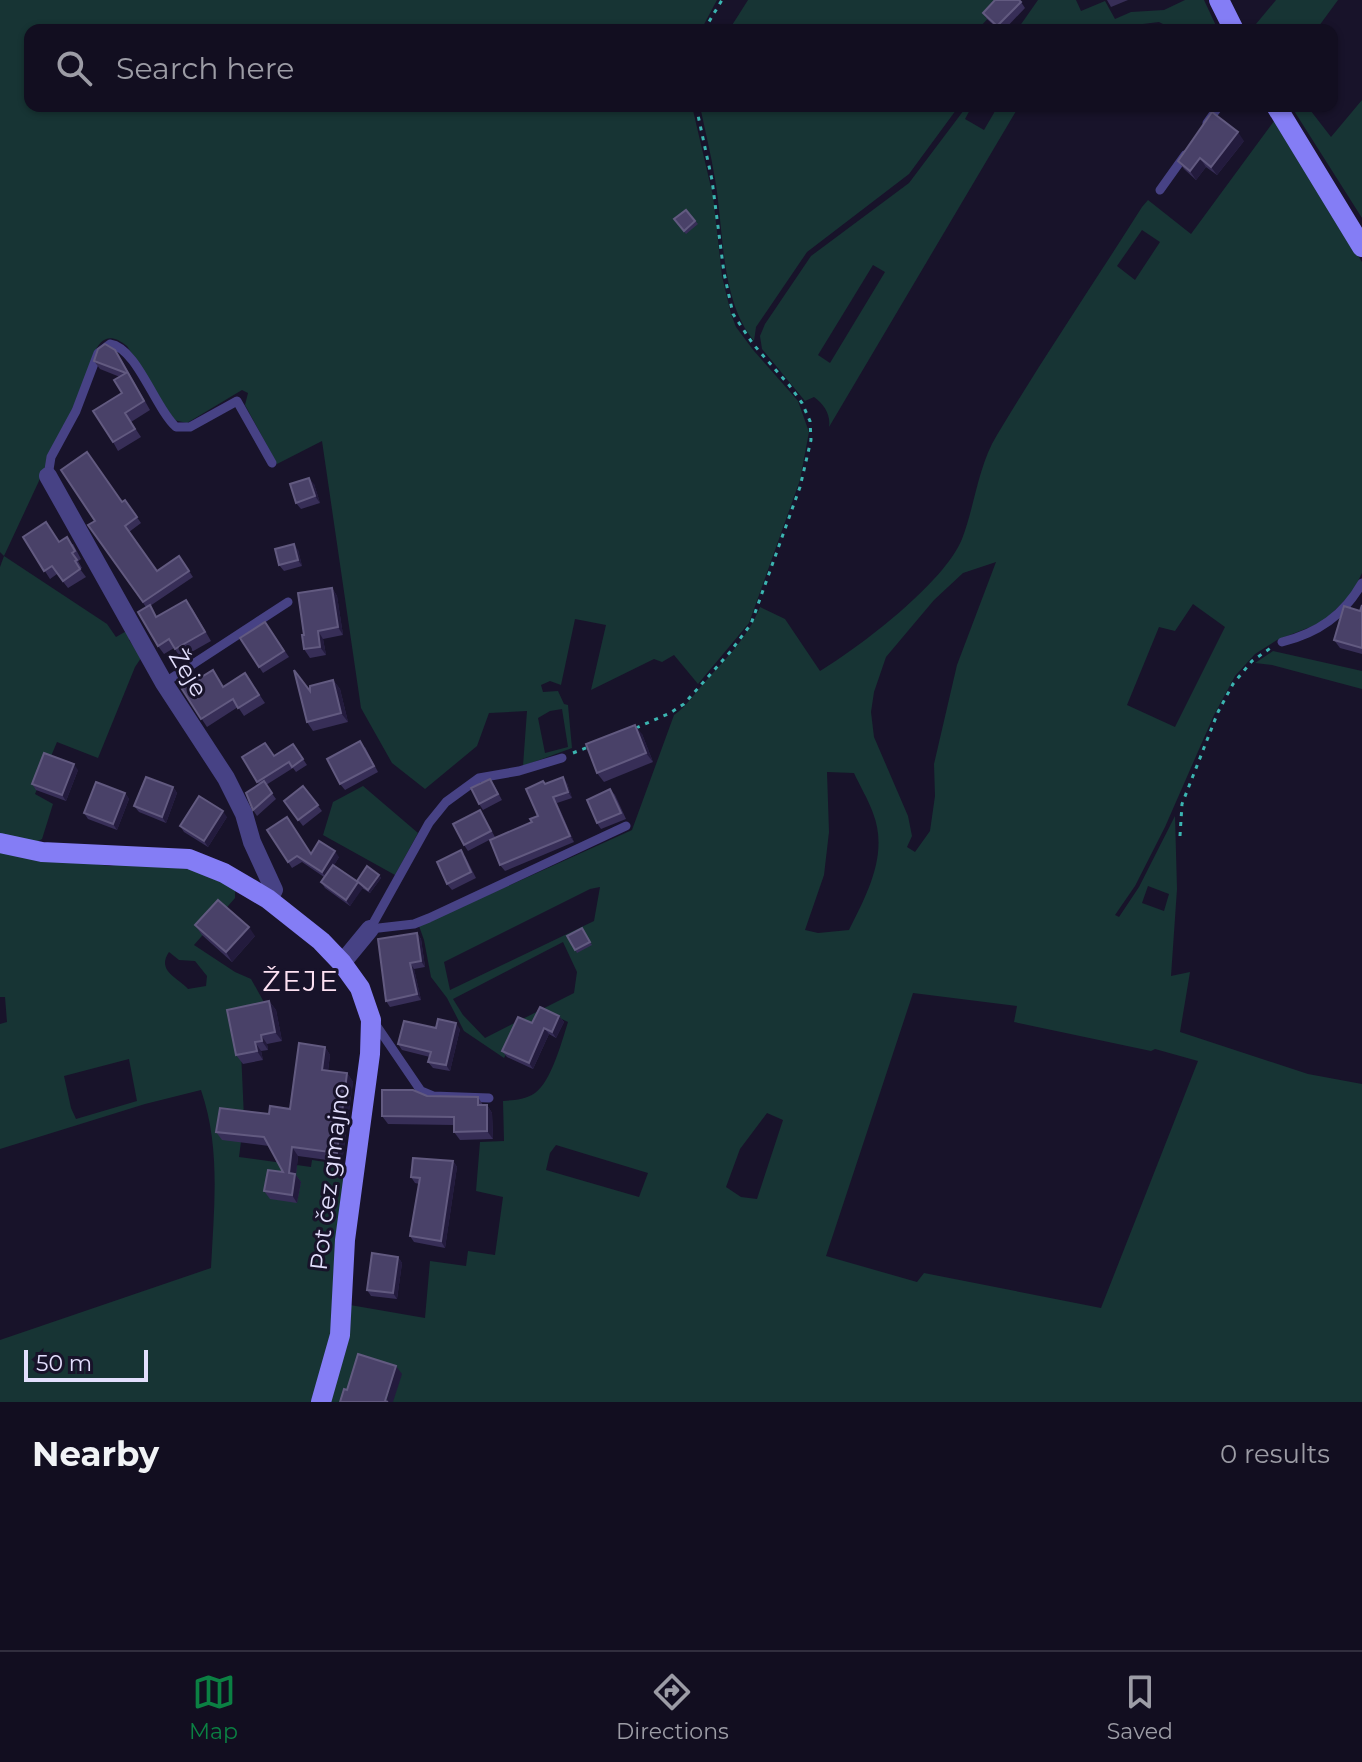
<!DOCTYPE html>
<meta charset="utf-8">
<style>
body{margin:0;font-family:Montserrat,sans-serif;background:#1b1729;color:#f1f3f6}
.scale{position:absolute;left:24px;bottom:20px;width:124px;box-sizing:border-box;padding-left:8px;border:4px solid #e3dffd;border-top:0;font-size:22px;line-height:28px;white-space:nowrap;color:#e3dffd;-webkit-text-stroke:6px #18132a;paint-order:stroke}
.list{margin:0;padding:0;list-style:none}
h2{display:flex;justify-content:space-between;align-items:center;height:104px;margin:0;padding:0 32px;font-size:34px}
h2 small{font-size:26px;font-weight:400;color:#9c9ca5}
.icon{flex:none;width:44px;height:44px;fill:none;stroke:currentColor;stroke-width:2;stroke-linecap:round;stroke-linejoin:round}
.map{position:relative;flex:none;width:1362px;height:1402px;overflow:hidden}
.search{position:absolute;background:#120e20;box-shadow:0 2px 6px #0004;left:24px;right:24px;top:24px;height:88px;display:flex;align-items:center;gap:20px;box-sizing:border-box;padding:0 28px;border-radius:16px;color:#9c9ca5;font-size:30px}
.sheet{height:248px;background:#120e20}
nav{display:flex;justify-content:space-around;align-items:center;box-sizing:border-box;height:112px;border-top:2px solid #312e3e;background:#120e20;font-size:22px;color:#9c9ca5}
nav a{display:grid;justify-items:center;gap:4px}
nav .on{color:#0b8043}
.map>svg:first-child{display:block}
.green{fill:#173434;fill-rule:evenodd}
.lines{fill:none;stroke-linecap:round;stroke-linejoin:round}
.path{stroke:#3bb5b1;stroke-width:3;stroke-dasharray:4 6;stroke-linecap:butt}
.lane{stroke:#474285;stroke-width:9}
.street{stroke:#474285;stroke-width:18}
.secondary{stroke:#847df5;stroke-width:20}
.wall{fill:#372e57}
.shaded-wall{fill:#231b3d}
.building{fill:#494168;stroke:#625a80;stroke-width:2}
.labels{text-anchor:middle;stroke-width:6;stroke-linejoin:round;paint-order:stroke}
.street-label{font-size:24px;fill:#e3dffd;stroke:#18132a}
.quarter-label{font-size:28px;letter-spacing:2px;fill:#fde1f2;stroke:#18132a}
</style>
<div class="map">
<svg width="1362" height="1402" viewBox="0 0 1362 1402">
<rect width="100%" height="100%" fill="#18132a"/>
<g class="green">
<path d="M 0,0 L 717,0 L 701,30 L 30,30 L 30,106 L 692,106 L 713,196 L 722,276 L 731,314 L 736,327 L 754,351 L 798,401 L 809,432 L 800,480 L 749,623 L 698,684 L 674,655 L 662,662 L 654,659 L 591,690 L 606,625 L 575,619 L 561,685 L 550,681 L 541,685 L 543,692 L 558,691 L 564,704 L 568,705 L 572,748 L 523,766 L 527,711 L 489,713 L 477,746 L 425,789 L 392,763 L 361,708 L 322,441 L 277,464 L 245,405 L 248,393 L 242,390 L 187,423 L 174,420 L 127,346 C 98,322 92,359 86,380 L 4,556 L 107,624 L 116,637 L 130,629 L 132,633 L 129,640 L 141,658 L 135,667 L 98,758 L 57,742 L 35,794 L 53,804 L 42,839 L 35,843 L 0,839 L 0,567 L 4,556 L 0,552 ZM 562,709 L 568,747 L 545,753 L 538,718 L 550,711 Z"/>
<path d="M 748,0 L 1005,0 L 980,27 L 982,30 L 729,30 Z"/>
<path d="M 1038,0 L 1076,0 L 1081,11 L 1105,1 L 1115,19 L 1131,12 L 1164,10 L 1185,0 L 1204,0 L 1218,30 L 1175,30 L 1159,22 L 1094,30 L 1017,30 Z"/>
<path d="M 1276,0 L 1338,0 L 1316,30 L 1251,30 Z"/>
<path d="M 1362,100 L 1362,218 L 1291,106 L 1307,106 L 1331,137 Z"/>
<path d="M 700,106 L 959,106 L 909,174 L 807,252 L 756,327 L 754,341 C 720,300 724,230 715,179 C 711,155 705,130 700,106 Z"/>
<path d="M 967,106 L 972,106 L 965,119 L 984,130 L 998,106 L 1019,106 L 829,427 C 831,415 824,404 814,397 L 805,401 L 762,349 L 760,336 L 765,324 L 811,256 L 909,183 ZM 873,265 L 885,272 L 830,363 L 818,355 Z"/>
<path d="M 1274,121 L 1362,262 L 1362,573 L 1352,593 L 1323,622 L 1277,640 L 1255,654 L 1235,676 L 1214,715 L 1165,827 L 1135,886 L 1115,915 L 1119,917 L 1139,887 L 1175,816 L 1177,889 L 1171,976 L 1190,972 L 1180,1032 L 1308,1074 L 1362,1084 L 1362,1402 L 329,1402 L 350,1305 L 425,1318 L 430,1261 L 466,1266 L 468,1251 L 495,1255 L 503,1197 L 476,1191 L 480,1142 L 504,1141 L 503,1101 C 513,1100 525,1100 535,1093 C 551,1082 562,1041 568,1022 L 545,1011 L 537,1026 L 524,1023 L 504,1058 L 464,1031 L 447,998 L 431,977 L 424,940 L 419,926 L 632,830 L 674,715 C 687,706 694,694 704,683 C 727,657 747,639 760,607 L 785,619 L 820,671 C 860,647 945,582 962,539 C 975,505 978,466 997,435 C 1043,358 1094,283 1142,207 L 1148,200 L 1191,234 ZM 1142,230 L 1160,242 L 1135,280 L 1117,266 ZM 996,562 L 957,665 L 934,764 L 935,796 L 930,831 L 915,852 L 907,847 L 912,836 L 908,816 L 874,737 L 871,712 L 874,692 L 886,657 L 934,600 L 963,573 ZM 1193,604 L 1225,627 L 1175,727 L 1127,705 L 1159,627 L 1175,631 ZM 827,772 L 854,773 C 860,786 868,799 873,813 C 889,854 867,894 849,930 L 818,933 L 805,930 L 806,927 L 824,875 L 829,832 ZM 1148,886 L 1169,894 L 1164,911 L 1142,903 ZM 600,887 L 594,921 L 450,990 L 444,962 L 590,889 ZM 563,942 L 577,972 L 574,993 L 485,1038 L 463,1015 L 453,999 ZM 913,993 L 1017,1006 L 1014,1022 L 1151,1051 L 1155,1049 L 1198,1061 L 1101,1308 L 924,1273 L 917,1282 L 826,1256 ZM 767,1113 L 783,1120 L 757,1199 L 741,1197 L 726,1187 L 740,1149 ZM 556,1145 L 648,1173 L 639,1197 L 546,1170 L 550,1153 Z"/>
<path d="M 1273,651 L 1362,671 L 1362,689 L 1272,665 L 1255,663 Z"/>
<path d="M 363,786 L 418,833 L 395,875 L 323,835 L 333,802 Z"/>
<path d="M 0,850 L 109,866 L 131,863 L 189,869 L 235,888 L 235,898 L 194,945 L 235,972 L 251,979 L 265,1004 L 241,1051 L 244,1118 L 239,1157 L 311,1167 L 312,1160 L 352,1166 L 339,1302 L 315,1402 L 0,1402 L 0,1340 L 211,1268 C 214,1208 221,1148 201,1090 L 145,1104 L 0,1149 L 0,1024 L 7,1022 L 5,997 L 0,997 ZM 169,952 L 179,960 L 195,961 L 207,976 L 206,986 L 188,989 C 178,978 156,971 169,952 ZM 129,1059 L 137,1101 L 76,1119 L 71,1108 L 64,1076 Z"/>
</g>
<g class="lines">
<g class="path">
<path d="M 704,30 L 722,0"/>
<path d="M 636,728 L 670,713 L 684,704 L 730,652 L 751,624 L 800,487 L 811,440 L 810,421 L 802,403 L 789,385 L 753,344 L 733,314 L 724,273 L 712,180 L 696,106"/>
<path d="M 573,753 L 588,747"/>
<path d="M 1180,836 L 1182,804 L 1218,712 L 1233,684 L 1252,661 L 1272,647"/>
</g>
<g class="lane">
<path d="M 1207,123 L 1219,106"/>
<path d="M 1160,190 L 1185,155"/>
<path d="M 48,476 L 51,457 L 76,411 L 98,353 L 110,344 C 137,348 155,408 176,427 L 190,427 L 237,401 L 272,463"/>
<path d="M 1282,642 C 1318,633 1344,615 1362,583"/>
<path d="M 164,683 L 288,602"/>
<path d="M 370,929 L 414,924 L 429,918 L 626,826"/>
<path d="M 370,929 L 429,823 L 446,802 L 479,778 L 519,771 L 562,758"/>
<path d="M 374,1022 L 421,1091 L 433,1096 L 489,1098"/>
</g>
<g class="street">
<path d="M 48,476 L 164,683 L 226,778 L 244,814 L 252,842 L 274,890 L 268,899"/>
<path d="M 342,963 L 370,929"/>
</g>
<g class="secondary">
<path d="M 1219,0 L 1234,30"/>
<path d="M 1276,106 L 1362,247"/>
<path d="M 0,843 L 42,852 L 189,859 L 224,873 L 268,899 L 321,941 L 342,963 L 360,988 L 371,1020 L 370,1054 L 345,1240 L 340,1335 L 321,1402"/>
</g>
</g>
<g class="wall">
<path d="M 1107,0 L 1128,0 L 1111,7 Z"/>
<path d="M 1021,2 L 1025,8 L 1004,30 L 999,30 L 987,19 L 983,13 Z"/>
<path d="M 1244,141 L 1217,175 L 1206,167 L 1196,180 L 1184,169 L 1178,161 Z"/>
<path d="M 686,210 L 698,224 L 686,234 L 674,219 Z"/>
<path d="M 121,359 L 150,410 L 131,422 L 141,437 L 118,451 L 113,442 L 122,393 L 120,377 L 100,369 L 94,361 Z"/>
<path d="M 314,484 L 320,503 L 301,509 L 296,503 Z"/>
<path d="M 125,500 L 141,523 L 129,532 L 157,571 L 179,556 L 193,577 L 150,606 L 157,617 L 192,608 L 211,641 L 181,658 L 174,648 L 164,654 L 158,646 L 146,607 L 88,525 Z"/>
<path d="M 23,537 L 73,544 L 81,559 L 78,561 L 82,568 L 80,569 L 86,577 L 68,588 L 57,574 L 50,579 Z"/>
<path d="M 298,550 L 302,566 L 284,571 L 279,565 Z"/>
<path d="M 332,588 L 337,596 L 343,635 L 323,639 L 326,655 L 310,658 L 304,649 L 304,635 Z"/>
<path d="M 1362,605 L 1362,654 L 1340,648 L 1334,640 L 1360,611 Z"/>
<path d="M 265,622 L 289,657 L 263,673 L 240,638 Z"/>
<path d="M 245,673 L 265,703 L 244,716 L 238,707 L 207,727 L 182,689 L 224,686 Z"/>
<path d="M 333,680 L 340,689 L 348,722 L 313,731 L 307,722 L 310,691 Z"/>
<path d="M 642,734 L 653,762 L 604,782 L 597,773 Z"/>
<path d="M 293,744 L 307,765 L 296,772 L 293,768 L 266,785 L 276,799 L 257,816 L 253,810 L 259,784 L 242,757 L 274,756 Z"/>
<path d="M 365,747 L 378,772 L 345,790 L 340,784 Z"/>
<path d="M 78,770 L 66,801 L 36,790 L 32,784 Z"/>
<path d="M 567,783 L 572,798 L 557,803 L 574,842 L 505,871 L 500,865 L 538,816 L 545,784 Z"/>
<path d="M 494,785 L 502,800 L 483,810 L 479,804 Z"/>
<path d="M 303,786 L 322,811 L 303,826 L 284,801 Z"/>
<path d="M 173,787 L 177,793 L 166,823 L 139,812 L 134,806 Z"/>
<path d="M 610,789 L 615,795 L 626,819 L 601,829 L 597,823 Z"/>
<path d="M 125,793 L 129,799 L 117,830 L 88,819 L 84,813 Z"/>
<path d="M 480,810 L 495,837 L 468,851 L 464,845 Z"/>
<path d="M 227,817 L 208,847 L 184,832 L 180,826 Z"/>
<path d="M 267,830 L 311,854 L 339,857 L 334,865 L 357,881 L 379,875 L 381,878 L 370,893 L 362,888 L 350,906 L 325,888 L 321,882 L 324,877 L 302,862 L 292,868 Z"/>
<path d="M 465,856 L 476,878 L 452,890 L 447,884 Z"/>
<path d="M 195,925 L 255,936 L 232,962 L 202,935 Z"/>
<path d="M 582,928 L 592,945 L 577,953 L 567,936 Z"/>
<path d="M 417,933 L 421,939 L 425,967 L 414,969 L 421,1000 L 390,1007 L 386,1001 Z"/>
<path d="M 269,1001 L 276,1010 L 282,1041 L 267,1044 L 268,1050 L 261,1051 L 263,1060 L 243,1064 L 236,1055 Z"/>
<path d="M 559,1016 L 564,1022 L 556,1038 L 549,1034 L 533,1069 L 507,1057 L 502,1051 L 532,1023 Z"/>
<path d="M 436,1028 L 460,1029 L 450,1071 L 433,1068 L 428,1062 L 430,1057 L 402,1050 L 398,1044 Z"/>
<path d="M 325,1047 L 330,1055 L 328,1071 L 347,1073 L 353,1082 L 342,1162 L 298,1156 L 296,1175 L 301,1182 L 297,1203 L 270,1199 L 264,1191 L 283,1172 L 269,1146 L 222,1140 L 216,1132 L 269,1114 L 290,1109 Z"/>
<path d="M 427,1096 L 478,1097 L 483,1105 L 487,1105 L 492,1113 L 493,1139 L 460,1140 L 454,1132 L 454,1125 L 388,1124 L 382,1116 Z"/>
<path d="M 453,1161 L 457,1167 L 445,1248 L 414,1242 L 410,1236 L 419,1184 L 415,1183 L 411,1177 Z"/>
<path d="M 398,1257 L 402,1263 L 397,1299 L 371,1296 L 367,1290 Z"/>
</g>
<g class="shaded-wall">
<path d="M 1238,132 L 1244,141 L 1217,175 L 1211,167 Z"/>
<path d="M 1200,158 L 1206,167 L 1196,180 L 1190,171 Z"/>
<path d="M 309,478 L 314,484 L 320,503 L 315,496 Z"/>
<path d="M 294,544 L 298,550 L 302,566 L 298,560 Z"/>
<path d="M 332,588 L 337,596 L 343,635 L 338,627 Z"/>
<path d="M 318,631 L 323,639 L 326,655 L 320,647 Z"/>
<path d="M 333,680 L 340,689 L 348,722 L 341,713 Z"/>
<path d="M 635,725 L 642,734 L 653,762 L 646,753 Z"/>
<path d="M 74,764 L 78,770 L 66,801 L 62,795 Z"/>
<path d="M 563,777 L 567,783 L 572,798 L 568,792 Z"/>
<path d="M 173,787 L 177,793 L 166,823 L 162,817 Z"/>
<path d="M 125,793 L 129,799 L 117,830 L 113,824 Z"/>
<path d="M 553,797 L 557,803 L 574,842 L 570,836 Z"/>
<path d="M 223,811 L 227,817 L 208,847 L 204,841 Z"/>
<path d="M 335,851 L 339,857 L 326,878 L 322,872 Z"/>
<path d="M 379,875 L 381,878 L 370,893 L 368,890 Z"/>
<path d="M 358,882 L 363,888 L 350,906 L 346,900 Z"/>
<path d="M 249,927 L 255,936 L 232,962 L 226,952 Z"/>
<path d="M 417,933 L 421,939 L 425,967 L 421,961 Z"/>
<path d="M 410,963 L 414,969 L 421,1000 L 417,994 Z"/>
<path d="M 269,1001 L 276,1010 L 282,1041 L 275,1032 Z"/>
<path d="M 559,1016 L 564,1022 L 556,1038 L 552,1032 Z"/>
<path d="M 456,1023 L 460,1029 L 450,1071 L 446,1065 Z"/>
<path d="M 544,1028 L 549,1034 L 533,1069 L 529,1063 Z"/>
<path d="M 261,1035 L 267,1044 L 268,1050 L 262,1041 Z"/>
<path d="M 255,1042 L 261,1051 L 263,1060 L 257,1051 Z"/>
<path d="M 325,1047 L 330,1055 L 327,1078 L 322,1070 Z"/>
<path d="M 347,1073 L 353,1082 L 342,1162 L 337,1153 Z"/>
<path d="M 487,1105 L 492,1113 L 493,1139 L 487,1131 Z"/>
<path d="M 292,1147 L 298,1156 L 296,1175 L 301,1182 L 297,1203 L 292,1195 L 289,1173 Z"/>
<path d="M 453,1161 L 457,1167 L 445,1248 L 441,1241 Z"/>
<path d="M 398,1257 L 402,1263 L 397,1299 L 393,1293 Z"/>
<path d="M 396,1366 L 402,1374 L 393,1402 L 386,1402 Z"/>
</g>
<g class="building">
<path d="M 995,0 L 1019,0 L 1021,2 L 997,26 L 983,13 Z"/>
<path d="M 1212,112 L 1238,132 L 1211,167 L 1200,158 L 1190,171 L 1178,161 Z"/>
<path d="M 686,210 L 695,221 L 684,231 L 674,219 Z"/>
<path d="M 105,344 L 115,350 L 144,401 L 125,413 L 135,429 L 113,442 L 93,411 L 122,393 L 114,380 L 126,373 L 94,361 L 98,349 Z"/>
<path d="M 87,452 L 122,502 L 125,500 L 137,517 L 125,526 L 157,571 L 179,556 L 189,571 L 143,602 L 88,525 L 95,521 L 61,470 Z"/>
<path d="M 309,478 L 315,496 L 296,503 L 290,484 Z"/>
<path d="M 46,522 L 59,542 L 67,537 L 75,551 L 72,553 L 77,560 L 75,561 L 80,569 L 63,581 L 52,566 L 44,571 L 23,537 Z"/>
<path d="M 294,544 L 298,560 L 279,565 L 275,549 Z"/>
<path d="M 332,588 L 338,627 L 318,631 L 320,647 L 304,649 L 302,635 L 304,635 L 298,593 Z"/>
<path d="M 186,600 L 205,632 L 175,649 L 169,639 L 158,646 L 138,612 L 150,605 L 156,617 Z"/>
<path d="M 1362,605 L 1362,648 L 1334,640 L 1344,606 L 1360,611 Z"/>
<path d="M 265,622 L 284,651 L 259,667 L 240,638 Z"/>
<path d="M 213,670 L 223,687 L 245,673 L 259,695 L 238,708 L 233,699 L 201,719 L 182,689 Z"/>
<path d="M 294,670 L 310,691 L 310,686 L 333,680 L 341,713 L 307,722 Z"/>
<path d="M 635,725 L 646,753 L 597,773 L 586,744 Z"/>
<path d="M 360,741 L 374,766 L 340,784 L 327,759 Z"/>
<path d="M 265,743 L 274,756 L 293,744 L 303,759 L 292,767 L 289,762 L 257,782 L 242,757 Z"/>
<path d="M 44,753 L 74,764 L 62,795 L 32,784 Z"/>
<path d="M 146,777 L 173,787 L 162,817 L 134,806 Z"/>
<path d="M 563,777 L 568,792 L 553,797 L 570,836 L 500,865 L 490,840 L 532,822 L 530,819 L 538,816 L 526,789 L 543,781 L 545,784 Z"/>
<path d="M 490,779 L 498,794 L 479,804 L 471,788 Z"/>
<path d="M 264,781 L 272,793 L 253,810 L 246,793 Z"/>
<path d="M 96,782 L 125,793 L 113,824 L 84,813 Z"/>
<path d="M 303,786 L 318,805 L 298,820 L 284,801 Z"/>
<path d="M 610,789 L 621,813 L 597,823 L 587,800 Z"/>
<path d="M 199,796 L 223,811 L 204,841 L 180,826 Z"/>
<path d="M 480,810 L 491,831 L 464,845 L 453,824 Z"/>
<path d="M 287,817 L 311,854 L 319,841 L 335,851 L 322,872 L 297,856 L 288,862 L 267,830 Z"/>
<path d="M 461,850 L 471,872 L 447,884 L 437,862 Z"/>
<path d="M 333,865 L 358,882 L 346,900 L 321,882 Z"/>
<path d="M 367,866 L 379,875 L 368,890 L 357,881 Z"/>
<path d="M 218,900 L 249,927 L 226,952 L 195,925 Z"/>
<path d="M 582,928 L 590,942 L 575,950 L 567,936 Z"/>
<path d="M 417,933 L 421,961 L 410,963 L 417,994 L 386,1001 L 378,939 Z"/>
<path d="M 269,1001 L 275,1032 L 261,1035 L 262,1041 L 255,1042 L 257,1051 L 236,1055 L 227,1010 Z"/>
<path d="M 540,1007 L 559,1016 L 552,1032 L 544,1028 L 529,1063 L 502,1051 L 518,1017 L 532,1023 Z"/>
<path d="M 438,1019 L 456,1023 L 446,1065 L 428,1062 L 431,1052 L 398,1044 L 404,1021 L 436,1028 Z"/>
<path d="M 299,1043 L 325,1047 L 322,1070 L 347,1073 L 337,1153 L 292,1147 L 289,1173 L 295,1174 L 292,1195 L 264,1191 L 268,1170 L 283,1172 L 264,1137 L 216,1132 L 220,1108 L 269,1114 L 270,1106 L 290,1109 Z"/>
<path d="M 382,1090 L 413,1090 L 427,1096 L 478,1097 L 478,1105 L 487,1105 L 487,1131 L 454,1132 L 454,1117 L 382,1116 Z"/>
<path d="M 413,1158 L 453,1161 L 441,1241 L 410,1236 L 420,1178 L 411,1177 Z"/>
<path d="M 372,1253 L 398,1257 L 393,1293 L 367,1290 Z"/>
<path d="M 358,1354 L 396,1366 L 385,1401 L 388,1402 L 340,1402 L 344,1389 L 347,1390 Z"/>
</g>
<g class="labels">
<g class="street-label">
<text transform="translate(188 673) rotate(59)" y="8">Žeje</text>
<text transform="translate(330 1177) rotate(-83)" y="8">Pot čez gmajno</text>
</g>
<g class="quarter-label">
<text x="301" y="991">ŽEJE</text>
</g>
</g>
</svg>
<div class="scale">50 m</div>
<div class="search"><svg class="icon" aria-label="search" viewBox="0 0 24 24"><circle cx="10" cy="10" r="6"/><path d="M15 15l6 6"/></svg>Search here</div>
</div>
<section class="sheet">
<h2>Nearby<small>0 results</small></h2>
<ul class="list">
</ul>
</section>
<nav>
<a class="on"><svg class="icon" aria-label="map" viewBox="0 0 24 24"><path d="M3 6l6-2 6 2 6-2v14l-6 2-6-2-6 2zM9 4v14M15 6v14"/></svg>Map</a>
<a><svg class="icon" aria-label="directions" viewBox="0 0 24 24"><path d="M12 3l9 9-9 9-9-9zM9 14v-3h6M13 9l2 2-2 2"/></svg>Directions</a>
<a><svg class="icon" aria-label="saved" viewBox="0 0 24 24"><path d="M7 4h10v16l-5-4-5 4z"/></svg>Saved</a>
</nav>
